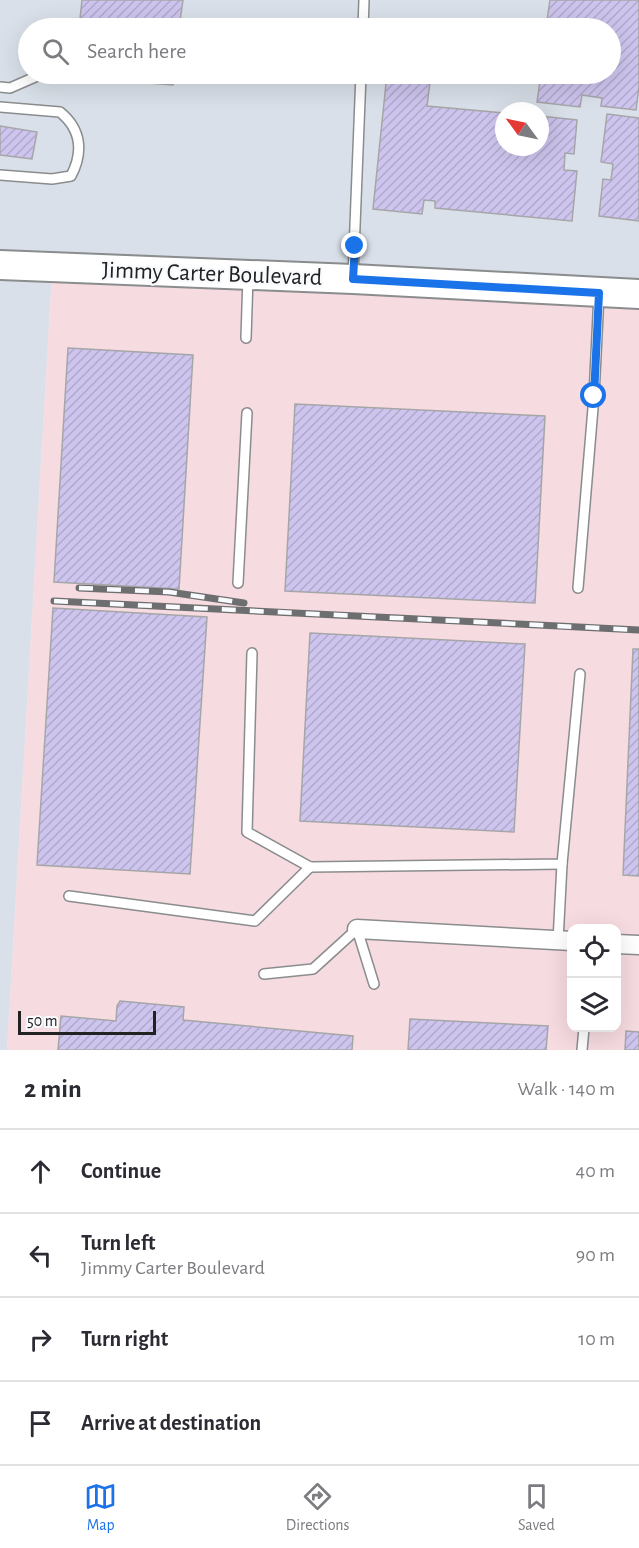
<!DOCTYPE html>
<meta charset="utf-8">
<style>
body{margin:0;font-family:"Alegreya Sans",sans-serif;background:#f2f2f3;color:#2b2b33}
.controls{position:absolute;right:18px;bottom:18px;display:grid;overflow:hidden;border-radius:12px;box-shadow:0 6px 24px #0002}
.controls button{width:54px;height:54px;display:grid;place-items:center;padding:0;border:0;border-bottom:2px solid #e1e1e2;background:#fff;color:#2b2b33;font:30px sans-serif}
.compass{position:absolute;left:495px;top:102px;width:54px;height:54px;border-radius:50%;background:#fff;box-shadow:0 6px 24px #0002;rotate:303deg}
.scale{position:absolute;left:18px;bottom:15px;width:138px;box-sizing:border-box;padding-left:6px;border:3px solid #212222;border-top:0;font-size:16px;line-height:21px;white-space:nowrap;color:#212222;-webkit-text-stroke:4px #f8fafd;paint-order:stroke}
.stop{position:absolute;width:18px;height:18px;margin:-14px;border:4px solid #1a73e8;border-radius:50%;background:#fff}
.stop.end{background:#1a73e8;border-color:#fff;box-shadow:0 2px 6px #0008}
.list{margin:0;padding:0;list-style:none}
h2{display:flex;justify-content:space-between;align-items:center;height:78px;margin:0;padding:0 24px;font-size:26px}
h2 small{font-size:20px;font-weight:400;color:#7c7c81}
.list li{display:grid;grid-template-columns:39px 1fr auto;gap:18px;align-items:center;box-sizing:border-box;height:84px;padding:0 24px;border-top:2px solid #e1e1e2}
.list b{display:block;font-size:22px;white-space:nowrap}
.list p{margin:0;font-size:20px;white-space:nowrap;color:#7c7c81}
.list em{font-size:20px;font-style:normal;color:#7c7c81}
.icon{flex:none;width:33px;height:33px;fill:none;stroke:currentColor;stroke-width:2;stroke-linecap:round;stroke-linejoin:round}
.map{position:relative;flex:none;width:639px;height:1050px;overflow:hidden}
.search{position:absolute;background:#fff;box-shadow:0 6px 24px #0002;left:18px;right:18px;top:18px;height:66px;display:flex;align-items:center;gap:15px;box-sizing:border-box;padding:0 21px;border-radius:33px;color:#7c7c81;font-size:22px}
.sheet{height:414px;background:#fff}
nav{display:flex;justify-content:space-around;align-items:center;box-sizing:border-box;height:84px;border-top:2px solid #e1e1e2;background:#fff;font-size:16px;color:#7c7c81}
nav a{display:grid;justify-items:center;gap:3px}
nav .on{color:#1a73e8}
.map>svg:first-child{display:block}
.built{fill:#d9e0e9;fill-rule:evenodd}
.industrial{fill:#f6dbe0;fill-rule:evenodd}
.building{fill:url(#building-hatch);stroke:#a6a6a9;stroke-width:1.5}
.lines{fill:none;stroke-linecap:round;stroke-linejoin:round}
.service-casing{stroke:#8a8c8e;stroke-width:12}
.minor-casing{stroke:#8a8c8e;stroke-width:21}
.primary-casing{stroke:#8a8c8e;stroke-width:32}
.service{stroke:#fff;stroke-width:9}
.minor{stroke:#fff;stroke-width:18}
.primary{stroke:#fff;stroke-width:28}
.rail-casing{stroke:#6d6e6f;stroke-width:7}
.rail{stroke:#f8fafd;stroke-width:4.5;stroke-dasharray:14;stroke-linecap:butt}
.route{stroke:#1a73e8;stroke-width:8}
.labels{text-anchor:middle;stroke-width:4.5;stroke-linejoin:round;paint-order:stroke}
.street-label{font-size:24px;fill:#212222;stroke:#f8fafd}
</style>
<div class="map">
<svg width="639" height="1050" viewBox="0 0 639 1050">
<defs>
<pattern id="building-hatch" width="6" height="6" patternUnits="userSpaceOnUse" patternTransform="scale(1.5)"><rect width="6" height="6" fill="#cec5ee"/><path d="M-1 1l2-2M0 6l6-6M5 7l2-2" fill="none" stroke="#b1a9cc"/></pattern>
</defs>
<rect width="100%" height="100%" fill="#ebedf0"/>
<path class="built" d="M 0,0 L 639,0 L 639,305 L 53,254 L 7,1050 L 0,1050 ZM 28,28 L 610,28 L 610,74 L 28,74 ZM 504,111 L 540,111 L 540,147 L 504,147 Z"/>
<path class="industrial" d="M 53,254 L 639,305 L 639,1050 L 7,1050 ZM 572,928 L 616,928 L 616,1028 L 572,1028 Z"/>
<g class="building">
<path d="M 82,0 L 183,0 L 179,28 L 79,28 Z"/>
<path d="M 550,0 L 639,0 L 639,86 L 636,110 L 601,106 L 602,98 L 582,95 L 580,107 L 537,102 L 541,74 L 610,74 L 610,28 L 546,28 Z"/>
<path d="M 74,74 L 122,74 L 121,83 L 74,78 Z"/>
<path d="M 138,74 L 175,74 L 173,85 L 137,82 Z"/>
<path d="M 387,74 L 431,74 L 427,106 L 504,113 L 504,147 L 540,147 L 540,116 L 577,120 L 574,154 L 565,153 L 564,170 L 577,171 L 572,221 L 435,208 L 435,201 L 424,200 L 422,214 L 373,209 Z"/>
<path d="M 607,114 L 639,118 L 639,221 L 599,216 L 603,179 L 611,180 L 613,164 L 601,162 Z"/>
<path d="M 0,126 L 37,132 L 32,159 L 0,155 Z"/>
<path d="M 68,348 L 193,355 L 179,589 L 54,582 Z"/>
<path d="M 295,404 L 545,416 L 535,603 L 285,591 Z"/>
<path d="M 53,608 L 207,617 L 190,874 L 37,865 Z"/>
<path d="M 310,633 L 525,644 L 514,832 L 300,821 Z"/>
<path d="M 633,649 L 639,649 L 639,876 L 623,875 Z"/>
<path d="M 120,1001 L 184,1007 L 183,1020 L 353,1036 L 352,1050 L 58,1050 L 61,1016 L 116,1021 L 117,1006 Z"/>
<path d="M 410,1019 L 548,1026 L 546,1050 L 408,1050 Z"/>
<path d="M 626,1031 L 639,1032 L 639,1050 L 625,1050 Z"/>
</g>
<g class="lines">
<defs>
<g id="service">
<path d="M 363,28 L 364,0"/>
<path d="M 0,87 L 10,88 L 42,74"/>
<path d="M 0,107 L 60,112 C 82,130 83,153 71,176 L 52,179 L 0,175"/>
<path d="M 353,276 L 361,74"/>
<path d="M 246,338 L 248,277"/>
<path d="M 238,583 L 247,413"/>
<path d="M 578,588 L 594,396 L 599,294"/>
<path d="M 310,867 L 562,864 L 580,674"/>
<path d="M 69,896 L 255,921 L 310,867 L 247,832 L 252,653"/>
<path d="M 558,941 L 562,864"/>
<path d="M 264,974 L 313,969 L 357,929 L 374,984"/>
<path d="M 582,1050 L 584,1028"/>
</g>
<g id="minor">
<path d="M 357,929 L 572,941"/>
<path d="M 616,944 L 639,945"/>
</g>
<path id="primary" d="M 0,265 L 353,279 L 639,294"/>
</defs>
<use href="#service" class="service-casing"/>
<use href="#minor" class="minor-casing"/>
<use href="#primary" class="primary-casing"/>
<use href="#service" class="service"/>
<use href="#minor" class="minor"/>
<use href="#primary" class="primary"/>
<defs>
<g id="rail">
<path d="M 79,588 L 169,592 L 244,603"/>
<path d="M 54,601 L 639,630"/>
</g>
</defs>
<use href="#rail" class="rail-casing"/>
<use href="#rail" class="rail"/>
</g>
<g class="lines">
<path class="route" d="M 355,246 L 353,279 L 599,293 L 594,396"/>
</g>
<g class="labels">
<g class="street-label">
<text transform="translate(212 273) rotate(2)" y="8">Jimmy Carter Boulevard</text>
</g>
</g>
</svg>
<div class="controls">
<button><svg class="icon" aria-label="locate" viewBox="0 0 24 24"><circle cx="12" cy="12" r="6"/><path d="M12 2v4M12 18v4M2 12h4M18 12h4"/></svg></button>
<button><svg class="icon" aria-label="layers" viewBox="0 0 24 24"><path d="M12 4l9 5-9 5-9-5zM3 14l9 5 9-5"/></svg></button>
</div>
<svg class="compass" viewBox="-18 -18 36 36"><path d="M0-13l5 13h-10z" fill="#e53935"/><path d="M0 13l5-13h-10z" fill="#7c7c81"/></svg>
<div class="scale">50 m</div>
<div class="stop" style="left:594px;top:396px"></div>
<div class="stop end" style="left:355px;top:246px"></div>
<div class="search"><svg class="icon" aria-label="search" viewBox="0 0 24 24"><circle cx="10" cy="10" r="6"/><path d="M15 15l6 6"/></svg>Search here</div>
</div>
<section class="sheet">
<h2>2 min<small>Walk · 140 m</small></h2>
<ul class="list">
<li><svg class="icon" aria-label="ahead" viewBox="0 0 24 24"><path d="M12 20V5M6 11l6-6 6 6"/></svg><div><b>Continue</b></div><em>40 m</em></li>
<li><svg class="icon" aria-label="left" viewBox="0 0 24 24"><path d="M17 20v-9H6M10 6l-5 5 5 5"/></svg><div><b>Turn left</b><p>Jimmy Carter Boulevard</p></div><em>90 m</em></li>
<li><svg class="icon" aria-label="right" viewBox="0 0 24 24"><path d="M7 20v-9h11M14 6l5 5-5 5"/></svg><div><b>Turn right</b></div><em>10 m</em></li>
<li><svg class="icon" aria-label="arrive" viewBox="0 0 24 24"><path d="M6 21V4h12l-3 4 3 4H6"/></svg><div><b>Arrive at destination</b></div></li>
</ul>
</section>
<nav>
<a class="on"><svg class="icon" aria-label="map" viewBox="0 0 24 24"><path d="M3 6l6-2 6 2 6-2v14l-6 2-6-2-6 2zM9 4v14M15 6v14"/></svg>Map</a>
<a><svg class="icon" aria-label="directions" viewBox="0 0 24 24"><path d="M12 3l9 9-9 9-9-9zM9 14v-3h6M13 9l2 2-2 2"/></svg>Directions</a>
<a><svg class="icon" aria-label="saved" viewBox="0 0 24 24"><path d="M7 4h10v16l-5-4-5 4z"/></svg>Saved</a>
</nav>
